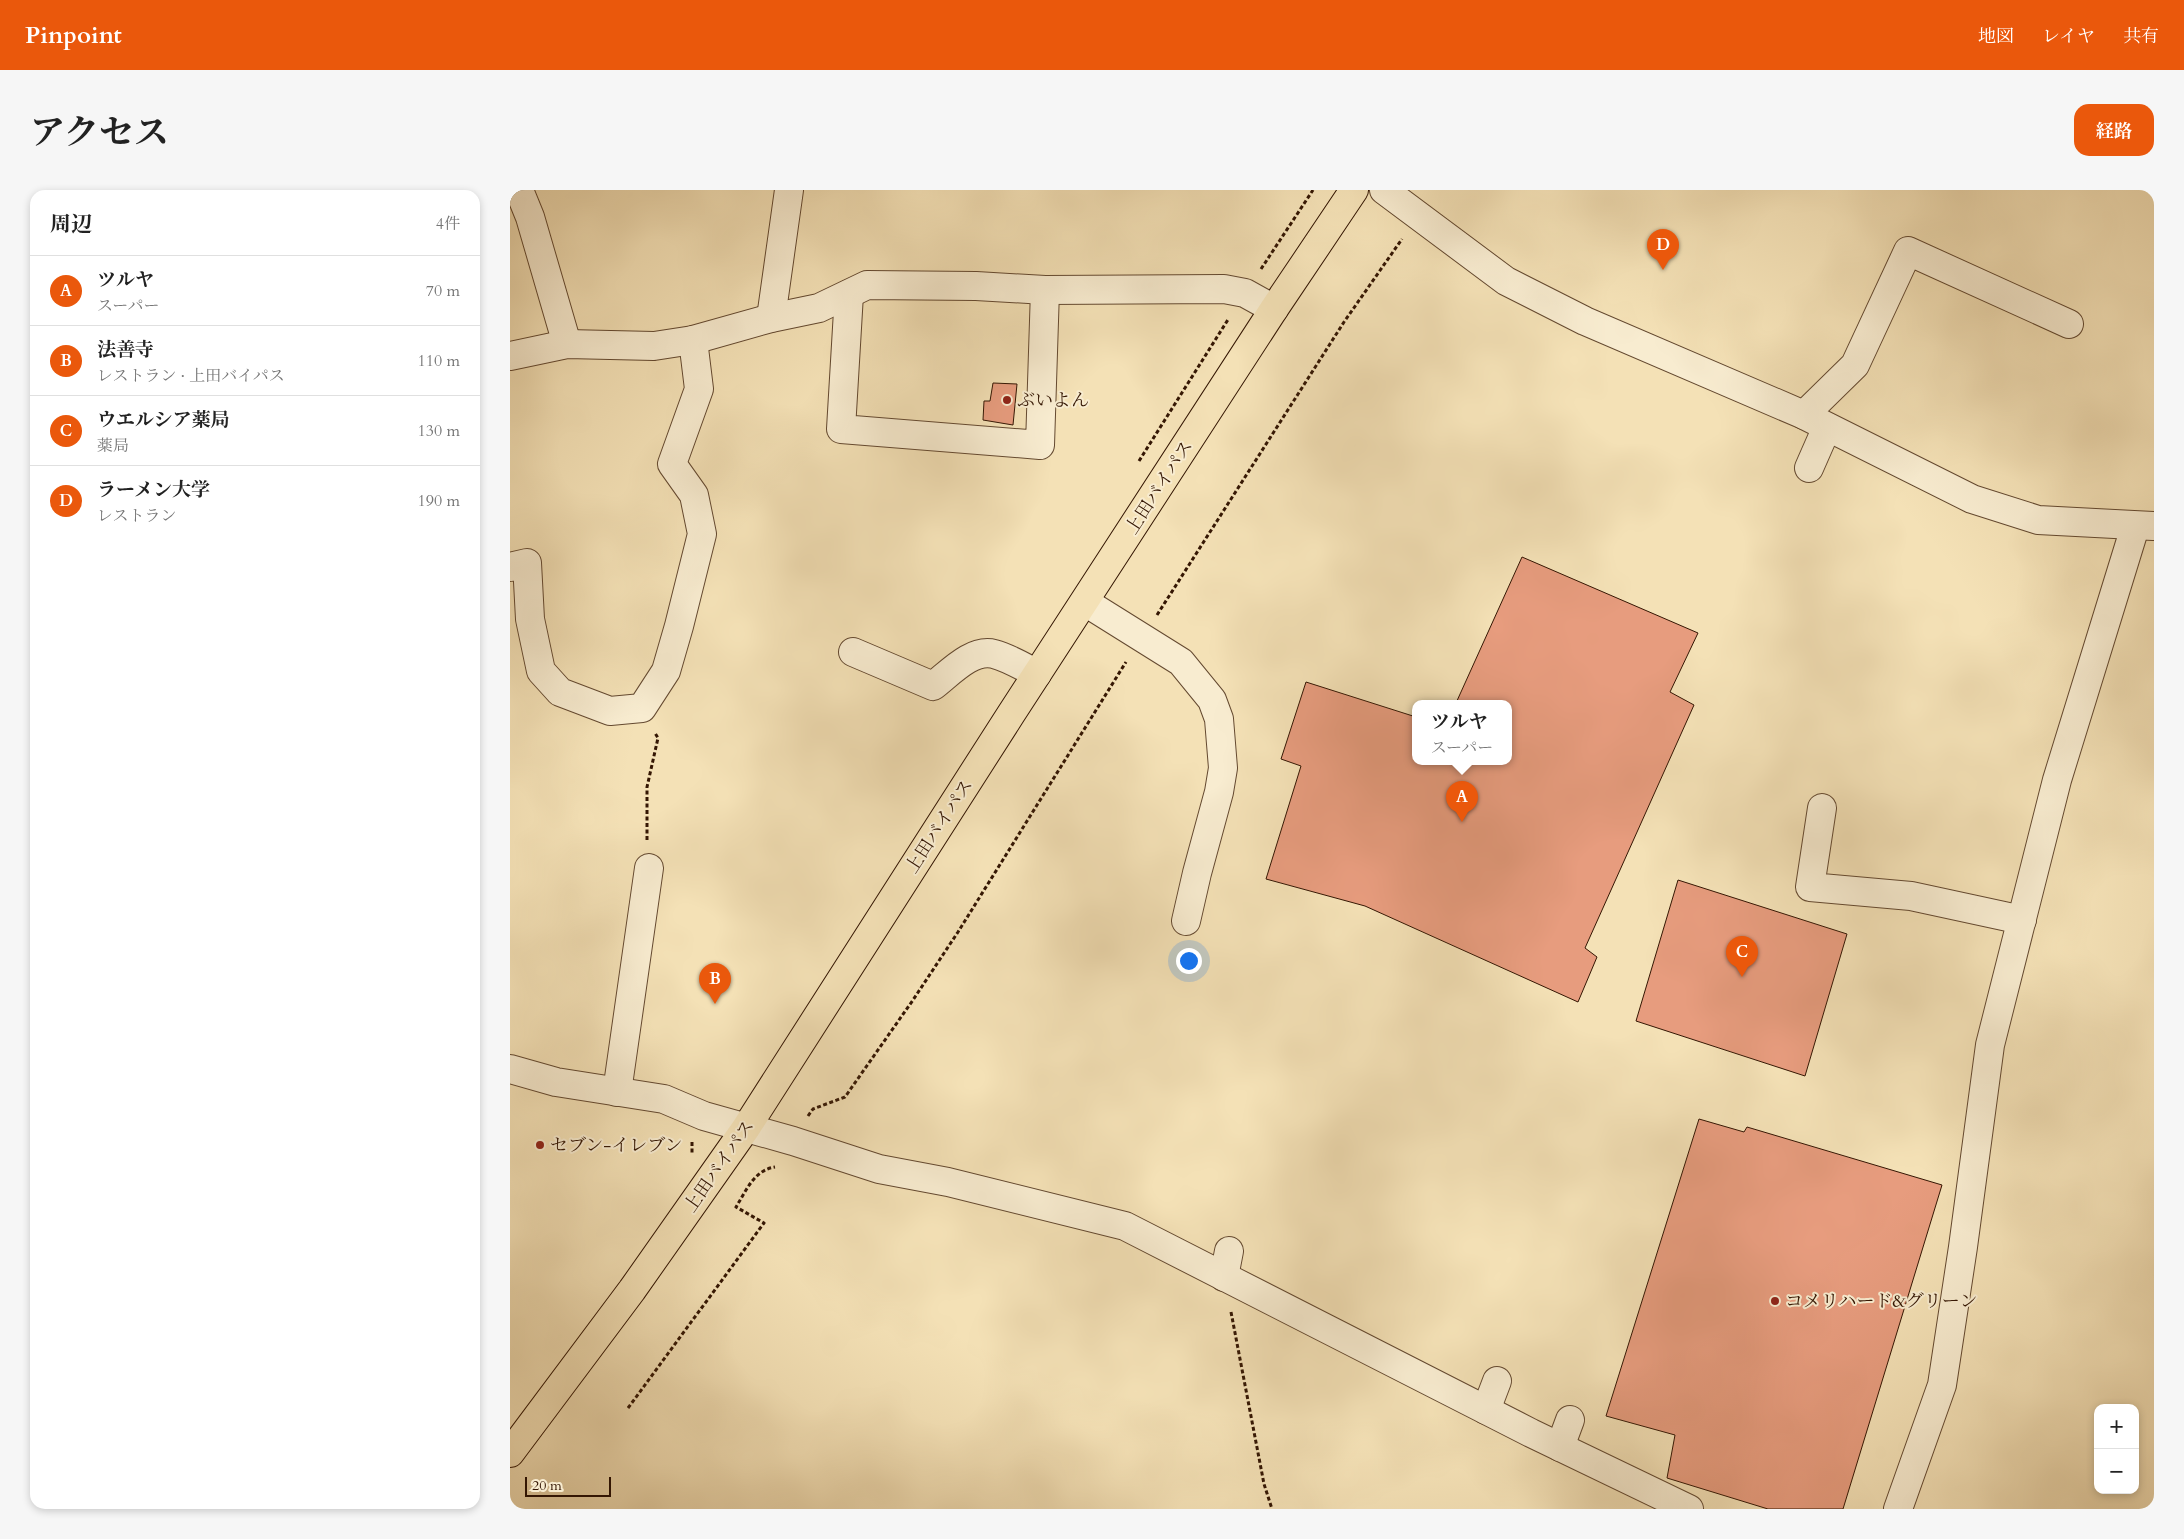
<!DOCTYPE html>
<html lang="ja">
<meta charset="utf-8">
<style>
body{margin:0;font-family:Cardo,"Noto Serif JP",serif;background:#f6f6f6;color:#222}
.controls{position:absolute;right:15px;bottom:15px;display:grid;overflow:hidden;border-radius:10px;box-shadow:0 2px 8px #0003}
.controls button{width:45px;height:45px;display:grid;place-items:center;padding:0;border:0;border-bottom:1px solid #e0e0e0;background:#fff;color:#222;font:25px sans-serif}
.scale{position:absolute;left:15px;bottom:12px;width:86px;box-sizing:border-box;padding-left:5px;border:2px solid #341603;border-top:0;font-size:14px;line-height:18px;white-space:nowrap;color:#341603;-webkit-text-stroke:4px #f8ecd0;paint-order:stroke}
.you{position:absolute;left:678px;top:770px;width:18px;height:18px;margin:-12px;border:4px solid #fff;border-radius:50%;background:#1a73e8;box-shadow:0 0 0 8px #1a73e833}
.badge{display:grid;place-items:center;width:32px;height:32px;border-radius:50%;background:#ea580c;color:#fff;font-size:16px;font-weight:700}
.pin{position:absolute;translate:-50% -41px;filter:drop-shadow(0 1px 2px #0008)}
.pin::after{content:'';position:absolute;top:26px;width:18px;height:15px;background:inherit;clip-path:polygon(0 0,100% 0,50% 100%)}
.popup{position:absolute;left:902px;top:510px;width:100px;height:65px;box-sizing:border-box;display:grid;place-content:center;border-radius:10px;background:#fff;filter:drop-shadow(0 1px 4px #0005);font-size:16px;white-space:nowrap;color:#767676}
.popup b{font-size:19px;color:#222}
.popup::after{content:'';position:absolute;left:50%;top:100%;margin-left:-10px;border:10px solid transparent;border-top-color:#fff}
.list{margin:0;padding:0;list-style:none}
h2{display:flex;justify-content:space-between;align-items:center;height:65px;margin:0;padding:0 20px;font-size:21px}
h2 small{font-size:16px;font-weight:400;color:#767676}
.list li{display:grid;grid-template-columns:32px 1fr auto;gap:15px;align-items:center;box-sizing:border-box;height:70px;padding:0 20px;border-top:1px solid #e0e0e0}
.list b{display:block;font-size:19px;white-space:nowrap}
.list p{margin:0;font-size:16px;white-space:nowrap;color:#767676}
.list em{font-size:16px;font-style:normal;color:#767676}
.map{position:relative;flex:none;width:1644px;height:1319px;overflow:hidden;border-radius:15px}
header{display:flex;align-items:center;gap:30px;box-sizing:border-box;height:70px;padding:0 25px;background:#ea580c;color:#fff}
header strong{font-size:24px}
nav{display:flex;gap:28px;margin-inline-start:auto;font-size:18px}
.intro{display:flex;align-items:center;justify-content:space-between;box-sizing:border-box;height:120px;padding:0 30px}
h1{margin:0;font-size:35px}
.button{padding:12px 22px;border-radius:15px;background:#ea580c;color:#fff;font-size:18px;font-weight:700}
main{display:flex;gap:30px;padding:0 30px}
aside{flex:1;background:#fff;border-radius:15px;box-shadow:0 2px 8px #0003}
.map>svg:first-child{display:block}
.building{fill:#e79c7e;stroke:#341603}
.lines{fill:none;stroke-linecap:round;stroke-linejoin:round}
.minor-casing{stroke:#644930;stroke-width:30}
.highway-casing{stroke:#341603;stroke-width:30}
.path{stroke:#341603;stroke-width:3;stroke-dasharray:4 2.5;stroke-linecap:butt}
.minor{stroke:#f8ecd0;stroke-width:28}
.highway{stroke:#f4e1b6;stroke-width:28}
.poi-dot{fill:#8f2418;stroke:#f8ecd0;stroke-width:2}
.labels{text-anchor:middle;stroke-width:4;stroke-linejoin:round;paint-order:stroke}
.poi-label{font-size:18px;fill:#341603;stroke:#f8ecd0;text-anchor:start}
.street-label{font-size:18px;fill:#341603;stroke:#f8ecd0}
</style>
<header>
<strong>Pinpoint</strong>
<nav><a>地図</a><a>レイヤ</a><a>共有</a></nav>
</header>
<div class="intro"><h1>アクセス</h1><a class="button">経路</a></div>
<main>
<aside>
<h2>周辺<small>4件</small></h2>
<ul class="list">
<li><span class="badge">A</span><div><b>ツルヤ</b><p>スーパー</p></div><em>70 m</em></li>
<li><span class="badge">B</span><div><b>法善寺</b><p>レストラン · 上田バイパス</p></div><em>110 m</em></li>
<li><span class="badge">C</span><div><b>ウエルシア薬局</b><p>薬局</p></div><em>130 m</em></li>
<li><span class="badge">D</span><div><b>ラーメン大学</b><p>レストラン</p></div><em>190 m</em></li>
</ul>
</aside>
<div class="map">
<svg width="1644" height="1319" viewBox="0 0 1644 1319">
<rect width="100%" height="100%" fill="#f4e1b6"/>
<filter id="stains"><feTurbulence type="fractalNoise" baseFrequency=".004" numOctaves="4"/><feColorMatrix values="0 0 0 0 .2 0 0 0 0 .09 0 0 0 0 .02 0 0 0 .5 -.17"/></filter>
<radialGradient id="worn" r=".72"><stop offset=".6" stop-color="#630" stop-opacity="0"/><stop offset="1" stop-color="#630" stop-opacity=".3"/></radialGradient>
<g class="building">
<path d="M 483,193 L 507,194 L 503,235 L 473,230 L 474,211 L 480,211 Z"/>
<path d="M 1012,367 L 1188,443 L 1160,502 L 1184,515 L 1075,758 L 1087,767 L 1068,812 L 855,716 L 756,689 L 791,576 L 771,569 L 796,492 L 906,527 L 906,571 L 998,571 L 998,513 L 946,513 Z"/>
<path d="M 1168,690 L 1337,744 L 1295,886 L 1126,831 Z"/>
<path d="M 1189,929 L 1234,942 L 1237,937 L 1432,995 L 1333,1319 L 1258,1319 L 1157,1288 L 1165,1245 L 1096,1226 Z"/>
</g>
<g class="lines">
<defs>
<g id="minor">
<path d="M 9,0 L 20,27 L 57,154"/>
<path d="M 874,0 L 996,91 L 1075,131 L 1294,225 L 1462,309 L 1528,330 L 1643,336"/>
<path d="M 339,104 L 331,239 L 530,255 L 535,100"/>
<path d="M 261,128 L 279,0"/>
<path d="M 0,166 L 57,154 L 144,156 L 183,150 L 261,128 L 309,118 L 357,95 L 466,96 L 535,100 L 714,99 L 735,103 L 764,119"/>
<path d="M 1294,225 L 1345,175 L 1398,61 L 1559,134"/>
<path d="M 1299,278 L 1317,237"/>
<path d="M 0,377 L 17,373 L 20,429 L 31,481 L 50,502 L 100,521 L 132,518 L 156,481 L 169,436 L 192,344 L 184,305 L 162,274 L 189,199 L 183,150"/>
<path d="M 575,412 L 671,472 L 702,510 L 709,529 L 713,578 L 709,602 L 687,683 L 676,731"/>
<path d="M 343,462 L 423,496 C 439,484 462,458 484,464 C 499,468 514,477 527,484"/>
<path d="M 1312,618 L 1300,697 L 1401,706 L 1512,730"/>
<path d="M 0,879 L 46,892 L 154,909 L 194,926 L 283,951 L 369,979 L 438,992 L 615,1036 L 1021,1243 L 1179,1319"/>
<path d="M 107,902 L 139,678"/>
<path d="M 714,1087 L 719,1061"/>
<path d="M 976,1220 L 987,1191"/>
<path d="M 1050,1257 L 1060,1230"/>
<path d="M 1388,1319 L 1432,1195 L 1453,1057 L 1480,855 L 1547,590 L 1625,337"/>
</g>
<path id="highway" d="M 0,1263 L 122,1100 L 236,938 L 501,524 L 764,119 L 844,0"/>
</defs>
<use href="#minor" class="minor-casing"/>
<use href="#highway" class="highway-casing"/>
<g class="path">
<path d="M 751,79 L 803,0"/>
<path d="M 629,271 L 719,128"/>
<path d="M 647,425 L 834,132 L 892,49"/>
<path d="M 137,650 L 137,597 L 148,548 L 145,543"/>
<path d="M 298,926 L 303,919 L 335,907 L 403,810 L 448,742 L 616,472"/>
<path d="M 182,952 L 182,965"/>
<path d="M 721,1122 L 754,1294 L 762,1319"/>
<path d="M 118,1218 L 254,1033 L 226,1017 C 236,1001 244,980 265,977"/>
</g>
<use href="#minor" class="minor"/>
<use href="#highway" class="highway"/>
</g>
<g class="poi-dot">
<circle cx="497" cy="210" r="5"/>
<circle cx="30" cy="955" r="5"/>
<circle cx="1265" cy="1111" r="5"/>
</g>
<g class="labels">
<g class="poi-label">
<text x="507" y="216">ぶいよん</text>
<text x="40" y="961">セブン-イレブン</text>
<text x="1275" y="1117">コメリハード&amp;グリーン</text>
</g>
<g class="street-label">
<text transform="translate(649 297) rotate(-57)" y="6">上田バイパス</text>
<text transform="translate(429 636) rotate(-57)" y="6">上田バイパス</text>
<text transform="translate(209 976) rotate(-55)" y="6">上田バイパス</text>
</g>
</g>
<rect width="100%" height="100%" filter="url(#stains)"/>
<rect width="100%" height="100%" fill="url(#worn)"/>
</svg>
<div class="controls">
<button>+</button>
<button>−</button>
</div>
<div class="scale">20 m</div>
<div class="you"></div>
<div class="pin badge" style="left:952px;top:632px">A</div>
<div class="popup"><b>ツルヤ</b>スーパー</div>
<div class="pin badge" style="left:205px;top:814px">B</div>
<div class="pin badge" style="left:1232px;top:787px">C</div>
<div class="pin badge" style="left:1153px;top:80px">D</div>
</div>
</main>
